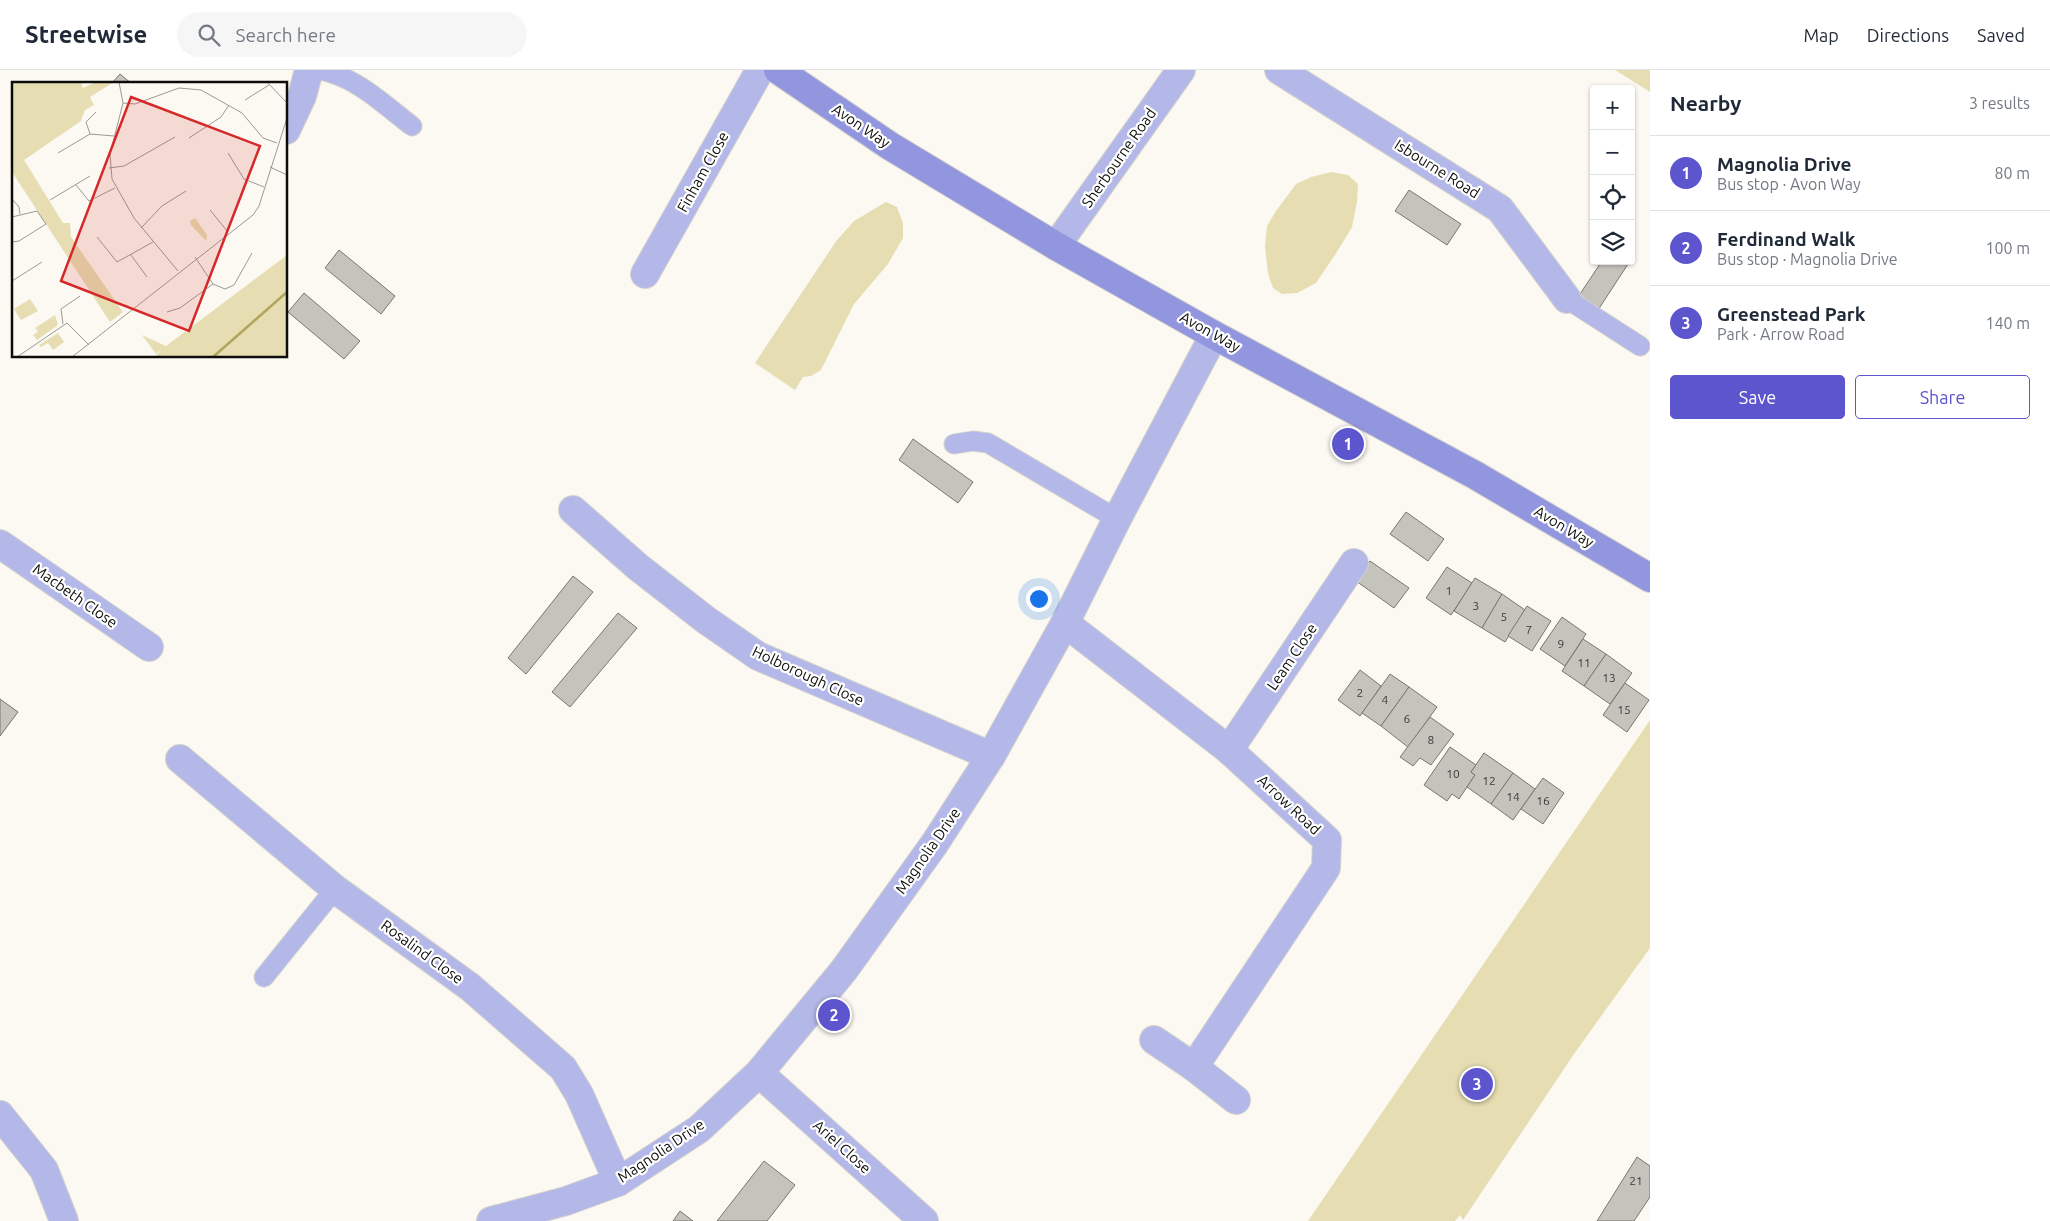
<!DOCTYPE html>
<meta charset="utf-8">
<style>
body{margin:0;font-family:Ubuntu,sans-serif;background:#f6f6f7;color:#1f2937}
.controls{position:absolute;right:15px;top:15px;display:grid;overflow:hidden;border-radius:5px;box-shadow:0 1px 4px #0004}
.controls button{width:45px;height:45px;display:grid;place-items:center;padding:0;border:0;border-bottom:1px solid #e0e1e3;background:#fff;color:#1f2937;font:25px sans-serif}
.you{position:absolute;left:1038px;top:528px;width:18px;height:18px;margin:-12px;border:4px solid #fff;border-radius:50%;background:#1a73e8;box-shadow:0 0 0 8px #1a73e833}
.badge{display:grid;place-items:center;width:32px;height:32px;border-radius:50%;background:#5c55cd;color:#fff;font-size:16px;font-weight:700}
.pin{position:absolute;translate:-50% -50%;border:2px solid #fff;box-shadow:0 1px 5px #0006}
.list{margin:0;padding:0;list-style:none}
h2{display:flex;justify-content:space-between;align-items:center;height:65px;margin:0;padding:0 20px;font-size:21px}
h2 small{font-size:16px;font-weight:400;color:#747a83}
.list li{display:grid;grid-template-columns:32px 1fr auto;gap:15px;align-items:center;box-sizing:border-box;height:75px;padding:0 20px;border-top:1px solid #e0e1e3}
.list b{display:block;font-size:19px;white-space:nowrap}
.list p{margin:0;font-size:16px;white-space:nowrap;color:#747a83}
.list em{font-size:16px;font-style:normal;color:#747a83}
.actions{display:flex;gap:10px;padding:15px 20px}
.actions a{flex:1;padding:11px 0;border:1px solid #5c55cd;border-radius:5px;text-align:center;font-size:18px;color:#5c55cd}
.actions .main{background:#5c55cd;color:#fff}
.icon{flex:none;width:28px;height:28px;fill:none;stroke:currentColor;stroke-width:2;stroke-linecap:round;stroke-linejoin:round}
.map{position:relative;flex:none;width:1650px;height:1151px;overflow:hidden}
header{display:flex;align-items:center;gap:30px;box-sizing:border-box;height:70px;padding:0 25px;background:#fff;border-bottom:1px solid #e0e1e3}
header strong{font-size:24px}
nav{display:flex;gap:28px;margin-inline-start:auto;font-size:18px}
.search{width:350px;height:45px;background:#f6f6f7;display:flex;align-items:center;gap:12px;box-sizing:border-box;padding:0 18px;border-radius:28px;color:#747a83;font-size:19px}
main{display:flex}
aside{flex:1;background:#fff}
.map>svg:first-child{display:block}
.green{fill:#e6deb2}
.building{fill:#c4c3bc;stroke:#787770}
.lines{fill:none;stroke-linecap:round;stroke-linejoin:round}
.lane-casing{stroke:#d5d3cd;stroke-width:21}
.street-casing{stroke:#d5d3cd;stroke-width:30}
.secondary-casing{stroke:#d5d3cd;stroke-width:30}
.lane{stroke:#b3b8e8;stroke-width:19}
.street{stroke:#b3b8e8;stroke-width:28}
.secondary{stroke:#9296de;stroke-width:28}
.labels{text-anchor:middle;stroke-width:4.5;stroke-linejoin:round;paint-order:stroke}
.number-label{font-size:12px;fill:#3a3a36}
.street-label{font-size:15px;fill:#0c0c0a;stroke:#fff}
.inset-river{fill:none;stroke:#b2a45e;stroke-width:2.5}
.inset-road{fill:none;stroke:#9b9a95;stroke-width:1}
.view{fill:#d62828;fill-opacity:0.15;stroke:#d62828;stroke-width:2.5}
.inset-edge{fill:none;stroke:#0c0c0a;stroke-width:2.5}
</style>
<header>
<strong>Streetwise</strong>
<div class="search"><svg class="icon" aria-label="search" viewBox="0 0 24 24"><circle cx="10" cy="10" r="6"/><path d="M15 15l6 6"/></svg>Search here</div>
<nav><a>Map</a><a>Directions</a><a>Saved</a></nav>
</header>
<main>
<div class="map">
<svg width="1650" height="1151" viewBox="0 0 1650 1151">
<rect width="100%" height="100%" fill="#fbf9f2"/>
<g class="green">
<path d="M 1615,0 L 1650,0 L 1650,22 Z"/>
<path d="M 1331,102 L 1348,105 L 1358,114 L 1357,132 L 1352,157 L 1335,185 L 1316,213 L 1297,223 L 1282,224 L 1273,218 L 1268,204 L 1265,176 L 1267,156 L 1276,141 L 1296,114 L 1311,107 Z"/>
<path d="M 886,132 L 897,137 L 903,153 L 903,168 L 888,194 L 854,234 L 821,300 L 811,306 L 803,307 L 795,320 L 755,293 L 837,170 L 854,151 Z"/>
<path d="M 1650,650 L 1650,878 L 1574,984 L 1463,1150 L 1460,1145 L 1455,1151 L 1308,1151 Z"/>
</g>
<g class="building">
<path d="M 120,4 L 132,14 L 111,14 Z"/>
<path d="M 1409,120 L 1461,154 L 1447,175 L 1395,141 Z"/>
<path d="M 339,180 L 395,226 L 381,244 L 325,198 Z"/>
<path d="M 1602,191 L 1630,191 L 1598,240 L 1578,227 Z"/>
<path d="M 304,223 L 360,271 L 344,289 L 288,242 Z"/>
<path d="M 913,369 L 973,412 L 958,433 L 899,390 Z"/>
<path d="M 1406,442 L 1444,469 L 1428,491 L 1390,464 Z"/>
<path d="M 1370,491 L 1409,518 L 1394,538 L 1356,511 Z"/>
<path d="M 1447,497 L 1472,513 L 1451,545 L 1426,528 Z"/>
<path d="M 573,506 L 593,522 L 526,604 L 508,588 Z"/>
<path d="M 1475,508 L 1502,524 L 1482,558 L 1454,541 Z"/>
<path d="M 1502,524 L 1525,540 L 1505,572 L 1482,558 Z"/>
<path d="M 1527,536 L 1551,551 L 1532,581 L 1508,566 Z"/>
<path d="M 618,543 L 637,558 L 570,637 L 552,622 Z"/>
<path d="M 1562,547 L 1586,564 L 1565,596 L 1540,579 Z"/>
<path d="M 1583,569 L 1606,584 L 1584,616 L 1562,601 Z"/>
<path d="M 1606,584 L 1632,603 L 1610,634 L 1584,616 Z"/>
<path d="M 1360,600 L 1381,616 L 1360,646 L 1338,630 Z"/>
<path d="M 1390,604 L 1409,617 L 1381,656 L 1362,643 Z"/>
<path d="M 1625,613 L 1649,630 L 1627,662 L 1603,645 Z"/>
<path d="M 1409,617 L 1437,637 L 1408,677 L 1381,656 Z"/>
<path d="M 0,629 L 18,642 L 0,666 Z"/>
<path d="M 1430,647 L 1454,664 L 1431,695 L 1420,688 L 1413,696 L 1400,687 Z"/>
<path d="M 1450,677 L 1476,695 L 1471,702 L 1475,705 L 1459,729 L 1452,724 L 1447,731 L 1424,715 Z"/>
<path d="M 1484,683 L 1513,703 L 1491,734 L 1467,717 L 1475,705 L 1471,702 Z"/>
<path d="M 1513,703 L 1535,719 L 1513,750 L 1491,734 Z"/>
<path d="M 1543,708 L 1564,723 L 1543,754 L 1521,739 Z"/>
<path d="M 1637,1087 L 1650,1096 L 1650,1127 L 1634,1151 L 1597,1151 Z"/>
<path d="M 764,1091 L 795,1115 L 767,1151 L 717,1151 Z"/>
<path d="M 680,1141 L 693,1151 L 673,1151 Z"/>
</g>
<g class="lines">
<defs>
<g id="lane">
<path d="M 319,0 C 355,6 383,34 412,56"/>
<path d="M 1567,229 L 1640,276"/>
<path d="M 954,374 L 973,371 L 988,373 L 1117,449"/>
<path d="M 264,907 L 335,819"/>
</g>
<g id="street">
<path d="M 1279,0 L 1500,139 L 1567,229"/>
<path d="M 286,60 L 302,26 L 309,0"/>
<path d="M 1056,176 L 1181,0"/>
<path d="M 645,204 L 760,0"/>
<path d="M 573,440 L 638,497 L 706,550 L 758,586 L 991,686"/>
<path d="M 0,474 L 149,577"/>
<path d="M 1065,553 L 1229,680 L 1327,770 L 1326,798 L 1194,997"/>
<path d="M 1229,680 L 1354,493"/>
<path d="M 180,689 L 335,819 L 470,917 L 563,998 L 579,1024 L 618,1112"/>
<path d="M 1154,970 L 1194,997 L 1236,1030"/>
<path d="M 759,1003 L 924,1151"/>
<path d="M 0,1045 L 44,1100 L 64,1151"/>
<path d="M 491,1151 L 566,1131 L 618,1112 L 699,1059 L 759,1003 L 844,900 L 935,773 L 991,686 L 1065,553 L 1117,449 L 1214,265"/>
</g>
<path id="secondary" d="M 778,0 L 890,76 L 1056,176 L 1214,265 L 1475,405 L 1650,508"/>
</defs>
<use href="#lane" class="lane-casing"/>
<use href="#street" class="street-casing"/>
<use href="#secondary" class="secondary-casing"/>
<use href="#lane" class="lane"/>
<use href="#street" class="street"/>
<use href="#secondary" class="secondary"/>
</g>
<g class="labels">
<g class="number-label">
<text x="1449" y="525">1</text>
<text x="1476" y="540">3</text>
<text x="1504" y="551">5</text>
<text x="1529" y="564">7</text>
<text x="1561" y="578">9</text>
<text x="1584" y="597">11</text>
<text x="1609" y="612">13</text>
<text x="1360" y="627">2</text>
<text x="1385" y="634">4</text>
<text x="1624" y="644">15</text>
<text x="1407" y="653">6</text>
<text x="1431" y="674">8</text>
<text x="1453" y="708">10</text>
<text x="1489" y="715">12</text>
<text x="1513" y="731">14</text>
<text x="1543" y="735">16</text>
<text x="1636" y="1115">21</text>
</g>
<g class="street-label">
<text transform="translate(861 56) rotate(34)" y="5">Avon Way</text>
<text transform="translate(1119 88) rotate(-55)" y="5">Sherbourne Road</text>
<text transform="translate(1437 99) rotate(32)" y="5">Isbourne Road</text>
<text transform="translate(703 102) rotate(-61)" y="5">Finham Close</text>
<text transform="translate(1210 262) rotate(29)" y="5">Avon Way</text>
<text transform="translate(1564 457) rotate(31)" y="5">Avon Way</text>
<text transform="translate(75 526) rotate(35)" y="5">Macbeth Close</text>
<text transform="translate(1292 587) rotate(-56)" y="5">Leam Close</text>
<text transform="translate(808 606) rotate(25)" y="5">Holborough Close</text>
<text transform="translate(1289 735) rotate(43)" y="5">Arrow Road</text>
<text transform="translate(928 781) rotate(-55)" y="5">Magnolia Drive</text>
<text transform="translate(422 882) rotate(36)" y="5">Rosalind Close</text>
<text transform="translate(842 1077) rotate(42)" y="5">Ariel Close</text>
<text transform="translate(661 1081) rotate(-34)" y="5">Magnolia Drive</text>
</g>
</g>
<g transform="translate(12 12)">
<rect width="275" height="275" fill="#fbf9f2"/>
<path d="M 0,0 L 69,0 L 71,6 L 84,0 L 102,0 L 78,15 L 82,23 L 73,28 L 69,39 L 12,78 L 51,141 L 58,141 L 59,155 L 111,230 L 98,240 L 0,90 ZM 183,136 L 195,153 L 194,159 L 179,143 L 178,139 ZM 275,173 L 275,275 L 143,275 L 150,267 L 144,272 L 130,253 L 154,264 ZM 18,217 L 26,229 L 9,238 L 2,227 ZM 43,233 L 46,243 L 25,258 L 21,253 L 26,250 L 23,246 ZM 46,251 L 52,260 L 41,268 L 36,261 L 29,265 L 27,263 Z" fill="#e6deb2"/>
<path class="inset-river" d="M 201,275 L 275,210"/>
<path class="inset-road" d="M 107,0 L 111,21 L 98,72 L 100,97 L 122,136 L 166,189M 255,0 L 275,21M 233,18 L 257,3M 111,21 L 123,22 L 167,6 L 189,8 L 230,31 L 251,56 L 265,61M 78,52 L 74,40 L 84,30M 177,56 L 209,35 L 217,23M 46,71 L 78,52 L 102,54M 216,71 L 232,97 L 252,105M 258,85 L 275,93M 97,86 L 112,84 L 163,55M 64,103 L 77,119 L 103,106M 0,117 L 7,125 L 8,132M 38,118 L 78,94M 198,128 L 216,150M 0,135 L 25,129 L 34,142 L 7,159 L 0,160M 129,146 L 150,124 L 174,109M 85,155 L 105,180 L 141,160M 119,173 L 135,195M 183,175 L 201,202 L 213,207 L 222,203 L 240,171M 0,199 L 30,180M 155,230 L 168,226 L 201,202M 51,242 L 49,227 L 68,214M 5,275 L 55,241 L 77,263M 60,275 L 241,133 L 247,124 L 275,36"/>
<path class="view" d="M 119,15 L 248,64 L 177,249 L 49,199 Z"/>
<rect width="275" height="275" class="inset-edge"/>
</g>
</svg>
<div class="controls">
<button>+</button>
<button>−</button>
<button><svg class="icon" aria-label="locate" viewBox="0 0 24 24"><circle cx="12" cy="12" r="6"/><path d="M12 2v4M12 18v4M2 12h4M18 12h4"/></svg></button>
<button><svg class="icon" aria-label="layers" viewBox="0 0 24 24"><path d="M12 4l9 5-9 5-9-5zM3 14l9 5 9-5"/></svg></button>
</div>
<div class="you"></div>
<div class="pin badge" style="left:1348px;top:374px">1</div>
<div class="pin badge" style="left:834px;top:945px">2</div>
<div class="pin badge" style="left:1477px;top:1014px">3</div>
</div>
<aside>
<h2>Nearby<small>3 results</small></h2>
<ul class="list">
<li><span class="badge">1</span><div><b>Magnolia Drive</b><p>Bus stop · Avon Way</p></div><em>80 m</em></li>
<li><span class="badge">2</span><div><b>Ferdinand Walk</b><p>Bus stop · Magnolia Drive</p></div><em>100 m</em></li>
<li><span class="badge">3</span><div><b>Greenstead Park</b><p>Park · Arrow Road</p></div><em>140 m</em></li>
</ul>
<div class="actions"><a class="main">Save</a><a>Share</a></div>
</aside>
</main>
